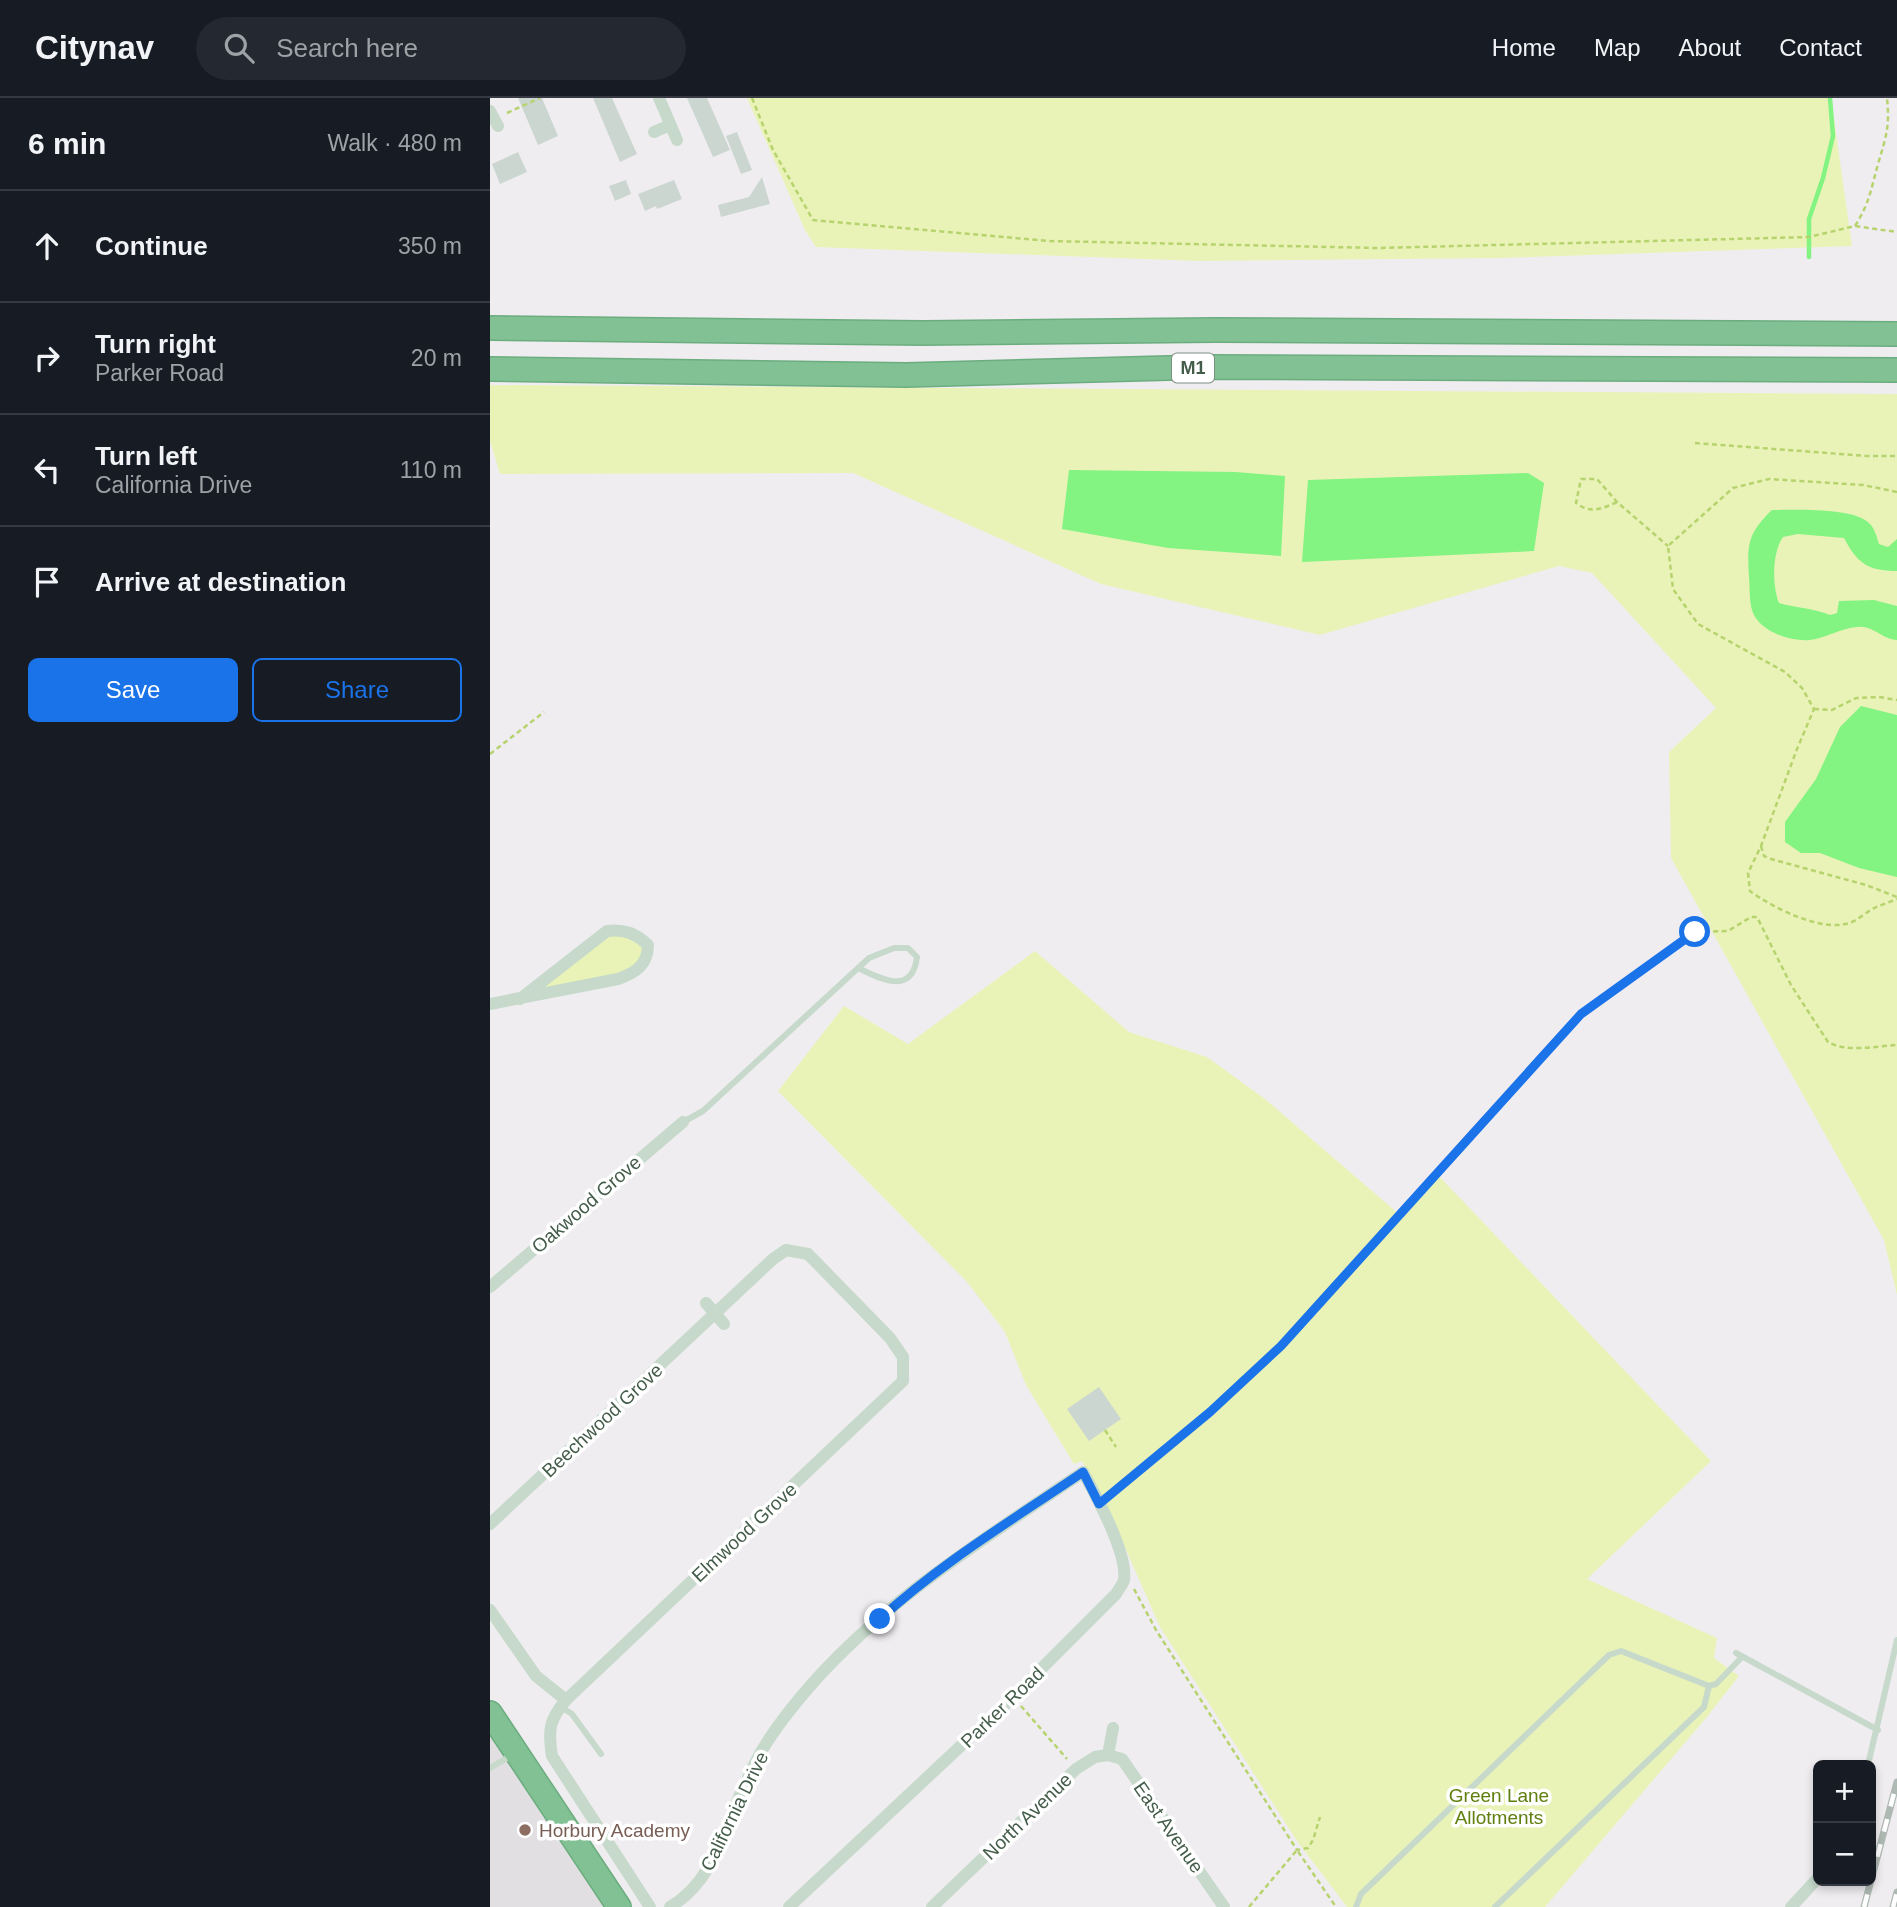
<!DOCTYPE html>
<meta charset="utf-8">
<style>
body{margin:0;font-family:Arial,sans-serif;background:#242831;color:#f1f3f6}
.controls{position:absolute;right:21px;bottom:21px;display:grid;overflow:hidden;border-radius:10px;box-shadow:0 4px 10px #0003}
.controls button{width:63px;height:63px;display:grid;place-items:center;padding:0;border:0;border-bottom:2px solid #363941;background:#171b24;color:#f1f3f6;font:35px sans-serif}
.stop{position:absolute;width:21px;height:21px;margin:-16px;border:5px solid #1a73e8;border-radius:50%;background:#fff}
.stop.end{background:#1a73e8;border-color:#fff;box-shadow:0 2px 7px #0008}
.list{margin:0;padding:0;list-style:none}
h2{display:flex;justify-content:space-between;align-items:center;height:91px;margin:0;padding:0 28px;font-size:30px}
h2 small{font-size:23px;font-weight:400;color:#9ea1a6}
.list li{display:grid;grid-template-columns:46px 1fr auto;gap:21px;align-items:center;box-sizing:border-box;height:112px;padding:0 28px;border-top:2px solid #363941}
.list b{display:block;font-size:26px;white-space:nowrap}
.list p{margin:0;font-size:23px;white-space:nowrap;color:#9ea1a6}
.list em{font-size:23px;font-style:normal;color:#9ea1a6}
.actions{display:flex;gap:14px;padding:21px 28px}
.actions a{flex:1;padding:16px 0;border:2px solid #1a73e8;border-radius:10px;text-align:center;font-size:24px;color:#1a73e8}
.actions .main{background:#1a73e8;color:#fff}
.icon{flex:none;width:38px;height:38px;fill:none;stroke:currentColor;stroke-width:2;stroke-linecap:round;stroke-linejoin:round}
.map{position:relative;flex:none;width:1407px;height:1809px;overflow:hidden}
header{display:flex;align-items:center;gap:42px;box-sizing:border-box;height:98px;padding:0 35px;background:#171b24;border-bottom:2px solid #363941}
header strong{font-size:33px}
nav{display:flex;gap:38px;margin-inline-start:auto;font-size:24px}
.search{width:490px;height:63px;background:#242831;display:flex;align-items:center;gap:18px;box-sizing:border-box;padding:0 24px;border-radius:38px;color:#9ea1a6;font-size:26px}
main{display:flex}
aside{flex:1;background:#171b24}
.map>svg:first-child{display:block}
.education{fill:#e1dfe2}
.green{fill:#e9f3b8}
.water{fill:#83f381}
.lines{fill:none;stroke-linecap:round;stroke-linejoin:round}
.stream{stroke:#83f381;stroke-width:4.5}
.building{fill:#ccd6d0}
.highway-casing{stroke:#6cad7f;stroke-width:26}
.path{stroke:#b6d36d;stroke-width:2.5;stroke-dasharray:5 3.5;stroke-linecap:butt}
.lane{stroke:#c6d9ca;stroke-width:6}
.street{stroke:#c6d9ca;stroke-width:12}
.highway{stroke:#81c194;stroke-width:23}
.rail-casing{stroke:#afb9b3;stroke-width:7}
.rail{stroke:#fff;stroke-width:4.5;stroke-dasharray:13;stroke-linecap:butt}
.route{stroke:#1a73e8;stroke-width:9}
.education-dot{fill:#8d6e63;stroke:#fff;stroke-width:2.5}
.labels{text-anchor:middle;stroke-width:7;stroke-linejoin:round;paint-order:stroke}
.shield{fill:#fff;stroke:#7c8e80;stroke-width:2}
.shield-label{font-size:18px;font-weight:bold;fill:#445d4a}
.street-label{font-size:19px;fill:#445d4a;stroke:#fff}
.park-label{font-size:19px;fill:#607f0f;stroke:#fff}
.education-label{font-size:19px;fill:#785e54;stroke:#fff;text-anchor:start}
</style>
<header>
<strong>Citynav</strong>
<div class="search"><svg class="icon" aria-label="search" viewBox="0 0 24 24"><circle cx="10" cy="10" r="6"/><path d="M15 15l6 6"/></svg>Search here</div>
<nav><a>Home</a><a>Map</a><a>About</a><a>Contact</a></nav>
</header>
<main>
<aside>
<h2>6 min<small>Walk · 480 m</small></h2>
<ul class="list">
<li><svg class="icon" aria-label="ahead" viewBox="0 0 24 24"><path d="M12 20V5M6 11l6-6 6 6"/></svg><div><b>Continue</b></div><em>350 m</em></li>
<li><svg class="icon" aria-label="right" viewBox="0 0 24 24"><path d="M7 20v-9h11M14 6l5 5-5 5"/></svg><div><b>Turn right</b><p>Parker Road</p></div><em>20 m</em></li>
<li><svg class="icon" aria-label="left" viewBox="0 0 24 24"><path d="M17 20v-9H6M10 6l-5 5 5 5"/></svg><div><b>Turn left</b><p>California Drive</p></div><em>110 m</em></li>
<li><svg class="icon" aria-label="arrive" viewBox="0 0 24 24"><path d="M6 21V4h12l-3 4 3 4H6"/></svg><div><b>Arrive at destination</b></div></li>
</ul>
<div class="actions"><a class="main">Save</a><a>Share</a></div>
</aside>
<div class="map">
<svg width="1407" height="1809" viewBox="0 0 1407 1809">
<rect width="100%" height="100%" fill="#f0edf1"/>
<path class="education" d="M 0,1615 L 25,1655 L 115,1809 L 0,1809 Z"/>
<g class="green">
<path d="M 257,0 L 1341,0 L 1362,148 L 1012,160 L 709,163 L 326,149 L 315,132 Z"/>
<path d="M 0,287 L 1407,296 L 1407,1197 L 1394,1142 L 1181,760 L 1179,654 L 1226,610 L 1102,475 L 1069,468 L 830,537 L 611,486 L 363,375 L 10,376 L 0,343 Z"/>
<path d="M 117,833 L 158,847 L 150,869 L 30,901 Z"/>
<path d="M 545,853 L 639,934 L 717,959 L 775,1001 L 910,1117 L 948,1077 L 1221,1363 L 1097,1481 L 1227,1540 L 1224,1560 L 1249,1578 L 1216,1620 L 1055,1809 L 857,1809 L 807,1743 L 670,1529 L 622,1420 L 592,1363 L 584,1366 L 536,1287 L 515,1234 L 478,1185 L 288,993 L 354,908 L 418,946 Z"/>
</g>
<g class="water">
<path d="M 579,372 L 746,374 L 795,378 L 791,458 L 678,450 L 572,431 Z"/>
<path d="M 1038,375 L 1054,385 L 1044,453 L 812,464 L 818,382 Z"/>
<path d="M 1282,412 C 1305,412 1365,409 1380,426 C 1385,431 1387,440 1389,446 L 1398,449 L 1407,441 L 1407,473 C 1378,473 1367,465 1354,440 L 1308,436 L 1293,439 C 1282,455 1282,487 1289,505 C 1306,510 1324,510 1340,517 L 1347,515 L 1349,503 L 1384,502 L 1407,508 L 1407,542 C 1393,542 1383,527 1367,529 C 1351,530 1336,540 1320,542 C 1300,544 1268,533 1262,512 C 1259,501 1260,490 1259,479 C 1257,446 1258,435 1282,412 Z"/>
<path d="M 1371,608 L 1407,617 L 1407,779 L 1369,770 L 1330,755 L 1311,755 L 1295,744 L 1295,724 L 1326,681 L 1350,629 Z"/>
</g>
<g class="lines">
<path class="stream" d="M 1319,159 L 1319,121 L 1333,80 L 1343,38 L 1340,0"/>
</g>
<g class="building">
<path d="M 28,0 L 52,0 L 68,38 L 48,47 Z"/>
<path d="M 103,0 L 122,0 L 147,56 L 130,64 Z"/>
<path d="M 197,0 L 217,0 L 240,52 L 223,59 Z"/>
<path d="M 247,34 L 262,72 L 251,76 L 236,38 Z"/>
<path d="M 28,54 L 37,74 L 10,86 L 2,66 Z"/>
<path d="M 272,79 L 280,106 L 231,119 L 228,107 L 259,99 Z"/>
<path d="M 136,82 L 141,96 L 125,103 L 119,88 Z"/>
<path d="M 184,82 L 192,101 L 167,111 L 166,108 L 155,113 L 148,96 Z"/>
<path d="M 609,1289 L 631,1321 L 599,1343 L 577,1311 Z"/>
</g>
<g class="lines">
<defs>
<g id="highway">
<path d="M 0,230 L 433,235 L 725,232 L 1407,236"/>
<path d="M 0,271 L 416,277 L 717,269 L 1407,272"/>
<path d="M 0,1615 L 129,1809"/>
</g>
</defs>
<use href="#highway" class="highway-casing"/>
<g class="path">
<path d="M 262,0 L 283,52 L 323,122 L 558,143 L 888,150 L 1319,139 L 1365,128 L 1407,134"/>
<path d="M 17,15 L 50,0"/>
<path d="M 1365,128 C 1380,104 1381,91 1388,66 C 1396,39 1400,29 1397,0"/>
<path d="M 1205,345 L 1377,358 L 1407,358"/>
<path d="M 1407,394 L 1373,387 L 1279,381 L 1243,390 L 1178,448 L 1183,491 L 1208,526 L 1295,574 L 1312,590 L 1324,611 L 1307,651 L 1271,748 L 1258,775 L 1260,793 C 1283,810 1334,836 1362,824 C 1369,821 1375,815 1381,812 C 1389,807 1398,805 1407,801"/>
<path d="M 1127,404 C 1112,411 1100,416 1086,405 L 1091,381 L 1107,381 L 1127,404 L 1178,448"/>
<path d="M 1324,611 L 1342,612 L 1366,600 L 1389,599 L 1407,602"/>
<path d="M 0,656 L 54,614"/>
<path d="M 1271,748 L 1274,758 L 1281,761 L 1376,787 L 1407,799"/>
<path d="M 615,1332 L 626,1349"/>
<path d="M 620,1397 L 720,1314 L 791,1248 L 1091,916 L 1205,834 L 1238,833 L 1261,819 L 1267,819 L 1301,887 L 1338,944 C 1357,955 1385,948 1407,947"/>
<path d="M 644,1491 L 666,1532 L 807,1752 L 818,1750 L 823,1742 L 830,1719"/>
<path d="M 531,1608 L 577,1661"/>
<path d="M 759,1809 L 807,1752 L 846,1809"/>
</g>
<g class="lane">
<path d="M 193,1024 L 213,1013 L 379,860 L 404,850 L 418,850 L 427,859 C 422,899 390,880 368,870"/>
<path d="M 1246,1555 L 1388,1632"/>
<path d="M 71,1609 L 82,1616 L 111,1656"/>
<path d="M 1378,1667 L 1407,1542"/>
<path d="M 0,1670 L 22,1657"/>
<path d="M 866,1809 L 871,1796 L 1119,1557 L 1131,1553 L 1219,1588 L 1226,1586 L 1252,1559"/>
<path d="M 1005,1809 L 1214,1609 L 1219,1588"/>
</g>
<g class="street">
<path d="M 169,0 L 187,42"/>
<path d="M 0,13 L 8,28"/>
<path d="M 164,34 L 180,27"/>
<path d="M 0,906 L 128,881 C 145,875 158,867 158,847 C 145,835 135,831 117,833 L 30,901"/>
<path d="M 0,1189 L 193,1024"/>
<path d="M 216,1205 L 234,1226"/>
<path d="M 0,1426 L 283,1161 L 296,1152 L 318,1156 L 400,1240 L 413,1259 L 413,1283 L 76,1602"/>
<path d="M 0,1512 L 46,1578 L 76,1602 C 59,1622 58,1632 62,1658 L 160,1809"/>
<path d="M 618,1657 L 632,1661 L 734,1809"/>
<path d="M 180,1809 C 219,1786 231,1744 247,1704 C 252,1691 259,1678 265,1665 C 279,1637 300,1611 321,1587 C 398,1500 497,1439 593,1374 C 606,1398 638,1455 634,1482 C 633,1486 628,1492 626,1496 L 523,1599 L 299,1809"/>
<path d="M 442,1809 L 586,1671 L 605,1659 L 618,1657 L 623,1630"/>
<path d="M 1301,1809 L 1328,1780"/>
</g>
<use href="#highway" class="highway"/>
<defs>
<g id="rail">
<path d="M 1374,1809 L 1407,1684"/>
<path d="M 1403,1809 L 1407,1794"/>
</g>
</defs>
<use href="#rail" class="rail-casing"/>
<use href="#rail" class="rail"/>
</g>
<g class="lines">
<path class="route" d="M 390,1521 C 452,1464 524,1421 593,1374 L 609,1406 L 720,1314 L 791,1248 L 1091,916 L 1205,834"/>
</g>
<circle class="education-dot" cx="35" cy="1732" r="7"/>
<g class="labels">
<rect class="shield" x="682" y="255.5" width="42" height="29" rx="5"/>
<g class="shield-label">
<text x="703" y="276">M1</text>
</g>
<g class="street-label">
<text transform="translate(96 1106) rotate(-41)" y="7">Oakwood Grove</text>
<text transform="translate(112 1322) rotate(-43)" y="7">Beechwood Grove</text>
<text transform="translate(254 1434) rotate(-43)" y="7">Elmwood Grove</text>
<text transform="translate(512 1609) rotate(-44)" y="7">Parker Road</text>
<text transform="translate(244 1713) rotate(-64)" y="7">California Drive</text>
<text transform="translate(537 1718) rotate(-44)" y="7">North Avenue</text>
<text transform="translate(679 1729) rotate(55)" y="7">East Avenue</text>
</g>
<g class="park-label">
<text x="1009" y="1704">Green Lane<tspan x="1009" dy="22">Allotments</tspan></text>
</g>
<g class="education-label">
<text x="49" y="1739">Horbury Academy</text>
</g>
</g>
</svg>
<div class="controls">
<button>+</button>
<button>−</button>
</div>
<div class="stop" style="left:1205px;top:834px"></div>
<div class="stop end" style="left:390px;top:1521px"></div>
</div>
</main>
